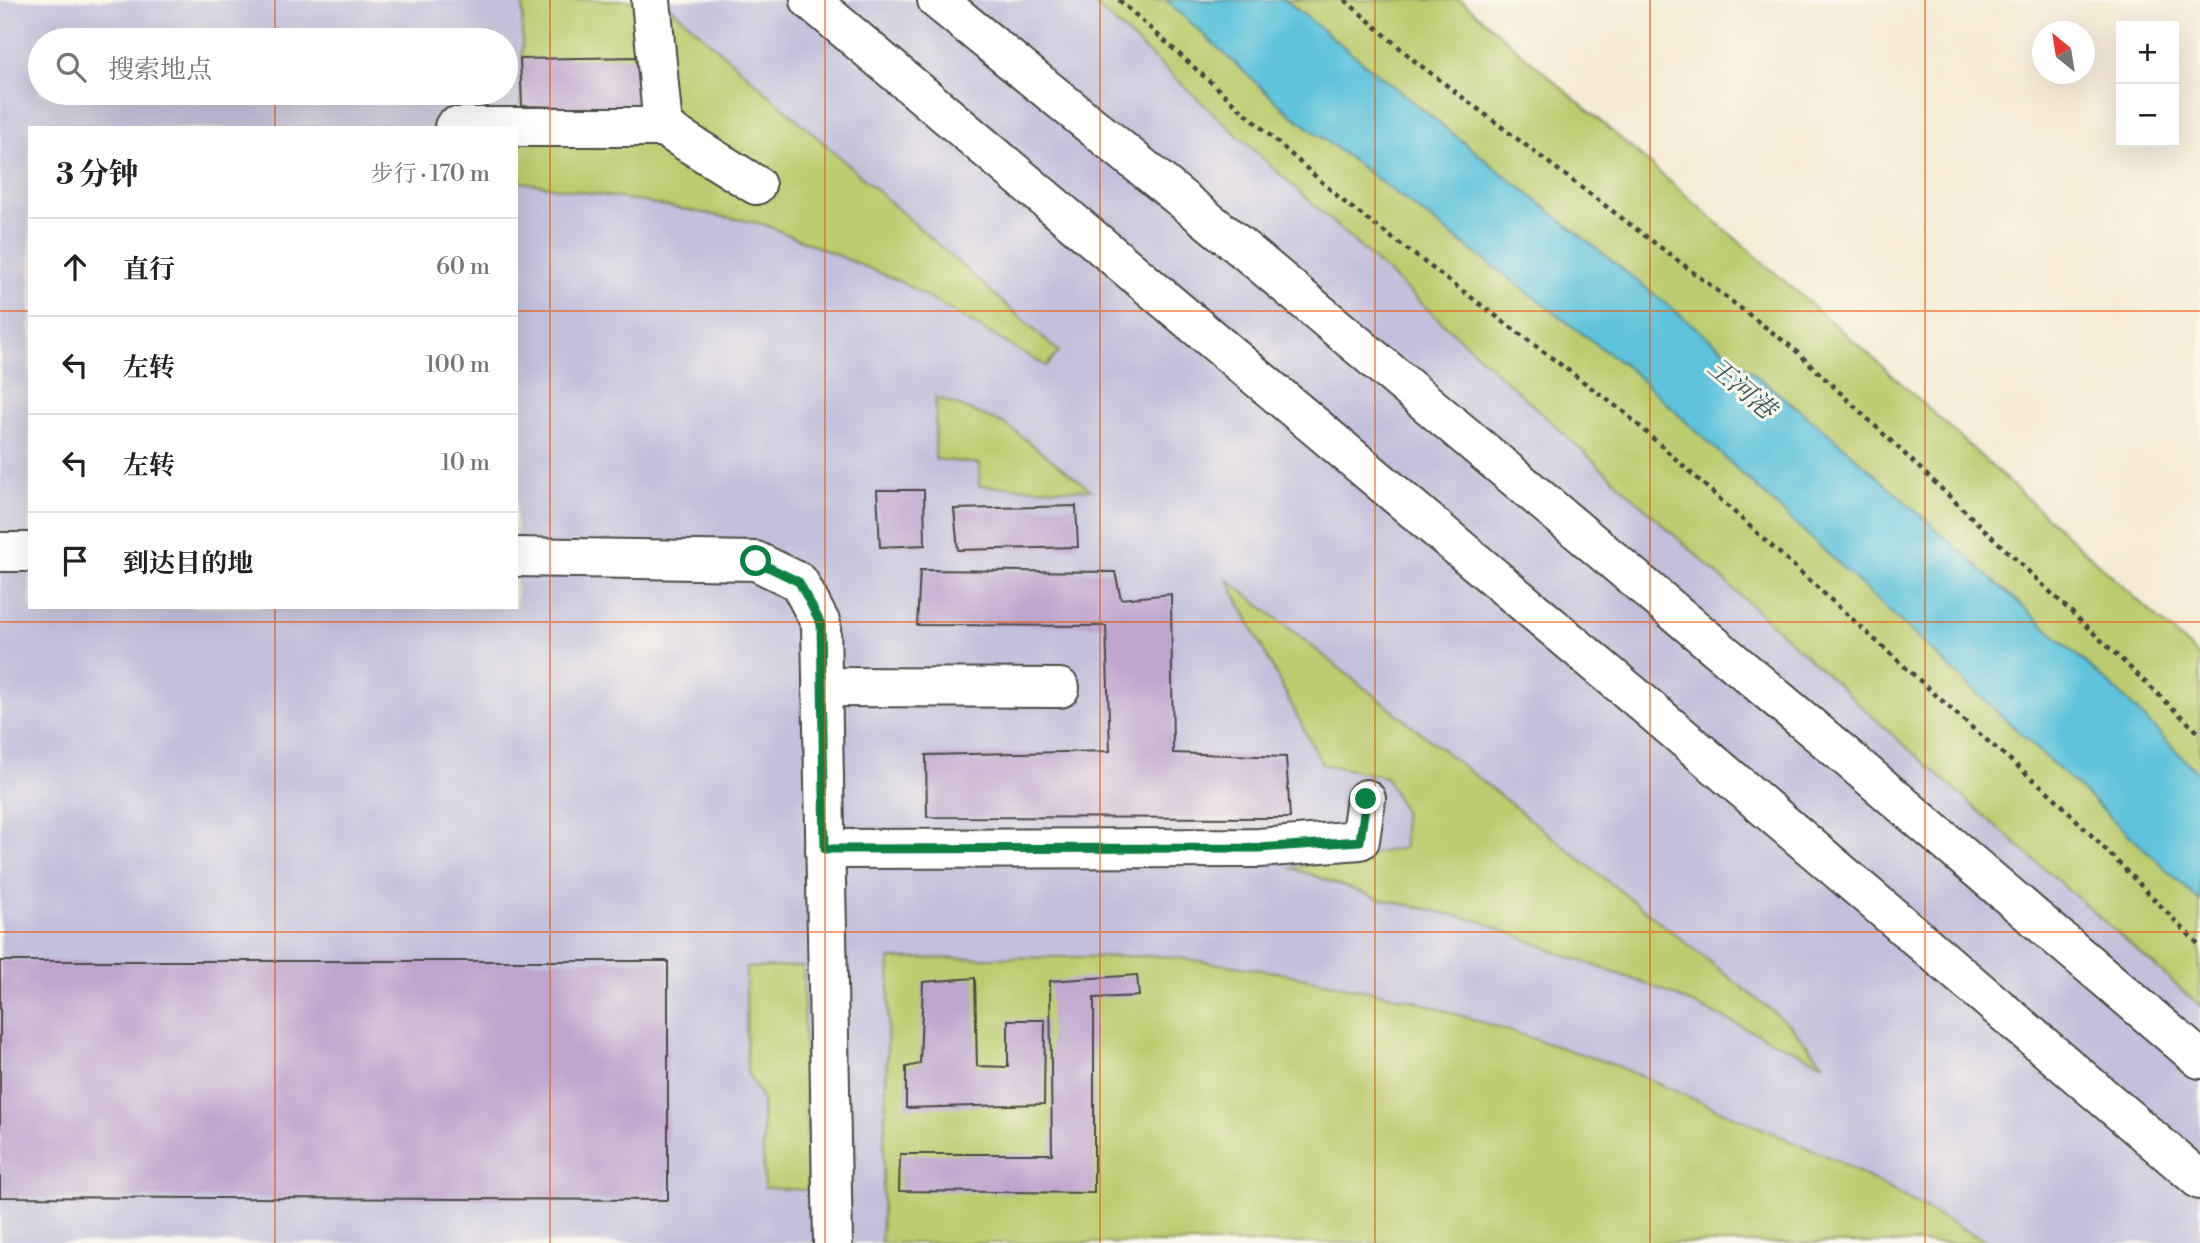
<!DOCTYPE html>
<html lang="zh">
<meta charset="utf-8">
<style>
body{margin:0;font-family:"Libre Bodoni","Noto Serif SC",serif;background:#f2f2f2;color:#222}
.controls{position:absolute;right:21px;top:21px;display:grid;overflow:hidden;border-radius:0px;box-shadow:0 7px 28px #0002}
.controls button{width:63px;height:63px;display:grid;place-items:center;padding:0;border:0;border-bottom:2px solid #e0e0e0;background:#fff;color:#222;font:35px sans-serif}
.compass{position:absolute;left:2032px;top:21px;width:63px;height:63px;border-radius:50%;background:#fff;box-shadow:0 7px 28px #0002;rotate:330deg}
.stop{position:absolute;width:21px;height:21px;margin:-16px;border:5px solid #0b8043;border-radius:50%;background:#fff}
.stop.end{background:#0b8043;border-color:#fff;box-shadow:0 2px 7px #0008}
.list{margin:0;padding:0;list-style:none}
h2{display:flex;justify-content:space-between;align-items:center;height:91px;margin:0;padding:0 28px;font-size:30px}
h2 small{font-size:23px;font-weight:400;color:#767676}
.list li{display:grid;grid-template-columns:46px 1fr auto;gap:21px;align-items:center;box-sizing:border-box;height:98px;padding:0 28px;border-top:2px solid #e0e0e0}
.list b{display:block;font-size:26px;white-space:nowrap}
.list em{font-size:23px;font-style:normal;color:#767676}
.icon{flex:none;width:38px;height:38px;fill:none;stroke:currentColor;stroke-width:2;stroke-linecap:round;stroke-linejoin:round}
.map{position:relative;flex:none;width:2200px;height:1243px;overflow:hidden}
.search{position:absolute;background:#fff;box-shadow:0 7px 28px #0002;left:28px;top:28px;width:490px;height:77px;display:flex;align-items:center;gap:18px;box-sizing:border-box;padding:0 24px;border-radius:38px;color:#767676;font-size:26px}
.panel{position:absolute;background:#fff;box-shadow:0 7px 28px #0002;left:28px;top:126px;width:490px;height:483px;border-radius:0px}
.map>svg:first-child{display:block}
.industrial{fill:#c3c0db;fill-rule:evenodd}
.green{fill:#bccc6f;stroke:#747c4d;stroke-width:2}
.water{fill:#5ec3db;stroke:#447783;stroke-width:2}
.building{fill:#bda5cd}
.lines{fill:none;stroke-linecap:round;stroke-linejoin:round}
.minor-casing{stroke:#494844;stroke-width:42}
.path{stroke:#494844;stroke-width:4.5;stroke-dasharray:5 5;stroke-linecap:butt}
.minor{stroke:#fff;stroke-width:38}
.route{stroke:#0b8043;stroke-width:9}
.grid{fill:none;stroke:#e8590c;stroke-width:2;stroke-opacity:0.55}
.labels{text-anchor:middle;stroke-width:6;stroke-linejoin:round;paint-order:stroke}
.water-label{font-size:26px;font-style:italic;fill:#3a5960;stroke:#fbf7ec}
</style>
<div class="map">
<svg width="2200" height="1243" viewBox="0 0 2200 1243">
<rect width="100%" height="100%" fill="#fbf7ec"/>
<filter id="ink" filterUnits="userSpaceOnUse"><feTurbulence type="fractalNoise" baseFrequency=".0143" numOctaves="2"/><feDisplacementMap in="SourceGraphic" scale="14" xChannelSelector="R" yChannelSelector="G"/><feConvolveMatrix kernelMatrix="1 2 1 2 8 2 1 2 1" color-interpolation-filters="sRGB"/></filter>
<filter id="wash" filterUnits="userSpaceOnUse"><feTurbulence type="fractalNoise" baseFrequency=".00686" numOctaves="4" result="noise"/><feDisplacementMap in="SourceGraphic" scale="28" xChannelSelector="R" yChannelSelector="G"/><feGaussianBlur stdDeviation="1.57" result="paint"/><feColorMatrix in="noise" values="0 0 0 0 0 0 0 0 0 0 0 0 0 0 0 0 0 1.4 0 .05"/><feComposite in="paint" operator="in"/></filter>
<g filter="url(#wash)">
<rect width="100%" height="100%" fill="#f5ebd5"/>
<path class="industrial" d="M 0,0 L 1090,0 L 1894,736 L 2200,1006 L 2200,1243 L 0,1243 ZM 40,40 L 506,40 L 506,93 L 40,93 ZM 30,128 L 516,128 L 516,607 L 30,607 Z"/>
<g class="green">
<path d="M 523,0 L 659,0 L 674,10 L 1059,352 L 1046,366 L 899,281 L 763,224 L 644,202 L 516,181 L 516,145 L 520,145 Z"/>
<path d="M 1090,0 L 1166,0 L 1288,112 L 1632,371 L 2200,901 L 2200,1006 L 1894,736 Z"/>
<path d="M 1285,0 L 1461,0 L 1880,364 L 2200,657 L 2200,775 L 2119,693 L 1833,437 Z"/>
<path d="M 936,397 L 1005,424 L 1091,490 L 979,486 L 980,464 L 935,459 Z"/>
<path d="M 1227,579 L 1792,1027 L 1824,1064 L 1660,989 L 1554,951 L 1480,921 L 1377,898 L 1292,868 L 1404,848 L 1403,810 L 1386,777 L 1322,764 Z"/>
<path d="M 1164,956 L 1276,972 L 1412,1000 L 1612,1064 L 1838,1161 L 1989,1243 L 881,1243 L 890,959 Z"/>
<path d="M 803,966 L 808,1190 L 764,1188 L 762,1098 L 747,1073 L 746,968 Z"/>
</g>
<path class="water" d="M 1166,0 L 1285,0 L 1833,437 L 2119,693 L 2200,775 L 2200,901 L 1632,371 L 1288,112 Z"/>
<g id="blocks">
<g class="building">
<path d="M 641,57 L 642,109 L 522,106 L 520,59 Z"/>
<path d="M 877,490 L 924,490 L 925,545 L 880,547 Z"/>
<path d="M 1076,506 L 1078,547 L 958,550 L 954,509 Z"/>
<path d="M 920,570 L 1115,572 L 1121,599 L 1171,594 L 1173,753 L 1286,757 L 1290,818 L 927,817 L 926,755 L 1110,751 L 1106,626 L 917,625 Z"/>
<path d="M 0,961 L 668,961 L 668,1200 L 0,1197 Z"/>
<path d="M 1137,975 L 1139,996 L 1094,998 L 1094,1193 L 899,1191 L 900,1154 L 1052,1154 L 1050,981 Z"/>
<path d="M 975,978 L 977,1066 L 1008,1067 L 1008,1020 L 1045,1020 L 1044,1104 L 906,1108 L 906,1067 L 920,1064 L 923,982 Z"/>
</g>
</g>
</g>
<g filter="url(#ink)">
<use href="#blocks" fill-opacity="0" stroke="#494844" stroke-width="2"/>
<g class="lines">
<defs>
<g id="minor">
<path d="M 810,0 L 1638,699 L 2200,1180"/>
<path d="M 937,0 L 1253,257 L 1843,754 L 2200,1059"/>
<path d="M 454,127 L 663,127 L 651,0"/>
<path d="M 663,127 L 756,185"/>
<path d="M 0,552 L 30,552"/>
<path d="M 516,557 L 756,561 L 799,582 L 821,624 L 833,1243"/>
<path d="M 822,687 L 1060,688"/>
<path d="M 825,849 L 1259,848 L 1360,840 L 1366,799"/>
</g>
</defs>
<use href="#minor" class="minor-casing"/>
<g class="path">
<path d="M 1119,0 L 1343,201 L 1625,413 L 1970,726 L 2054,797 L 2200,946"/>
<path d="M 1345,0 L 1416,62 L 1793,348 L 2200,734"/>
</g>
<use href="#minor" class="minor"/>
</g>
</g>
<g class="lines" filter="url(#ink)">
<path class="route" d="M 756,561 L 799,582 L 821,624 L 825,849 L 1259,848 L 1360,841 L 1366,799"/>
</g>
<path class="grid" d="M 275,0 L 275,40M 550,0 L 550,1243M 825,0 L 825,1243M 1100,0 L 1100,1243M 1375,0 L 1375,1243M 1650,0 L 1650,1243M 1925,0 L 1925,1243M 275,93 L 275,128M 0,311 L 30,311M 516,311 L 2200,311M 275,607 L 275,1243M 0,622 L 2200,622M 0,932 L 2200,932"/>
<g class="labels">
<g class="water-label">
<text transform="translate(1742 388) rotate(40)" y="9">王河港</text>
</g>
</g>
</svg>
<div class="controls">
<button>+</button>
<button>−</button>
</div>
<svg class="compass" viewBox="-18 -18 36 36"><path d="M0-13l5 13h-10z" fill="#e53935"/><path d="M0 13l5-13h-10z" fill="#767676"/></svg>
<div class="stop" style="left:756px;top:561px"></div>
<div class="stop end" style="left:1366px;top:799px"></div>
<div class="search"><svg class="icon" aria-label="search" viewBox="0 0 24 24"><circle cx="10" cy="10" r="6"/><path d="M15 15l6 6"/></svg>搜索地点</div>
<section class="panel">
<h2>3 分钟<small>步行 · 170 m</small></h2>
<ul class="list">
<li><svg class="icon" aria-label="ahead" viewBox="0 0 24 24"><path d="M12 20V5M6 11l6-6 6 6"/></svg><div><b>直行</b></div><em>60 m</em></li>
<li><svg class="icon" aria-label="left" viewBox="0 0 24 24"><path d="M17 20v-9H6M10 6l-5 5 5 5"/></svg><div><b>左转</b></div><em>100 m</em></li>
<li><svg class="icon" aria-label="left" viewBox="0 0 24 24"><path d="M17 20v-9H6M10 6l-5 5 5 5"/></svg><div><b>左转</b></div><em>10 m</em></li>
<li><svg class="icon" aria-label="arrive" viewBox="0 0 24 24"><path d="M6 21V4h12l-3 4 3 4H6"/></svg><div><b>到达目的地</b></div></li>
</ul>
</section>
</div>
